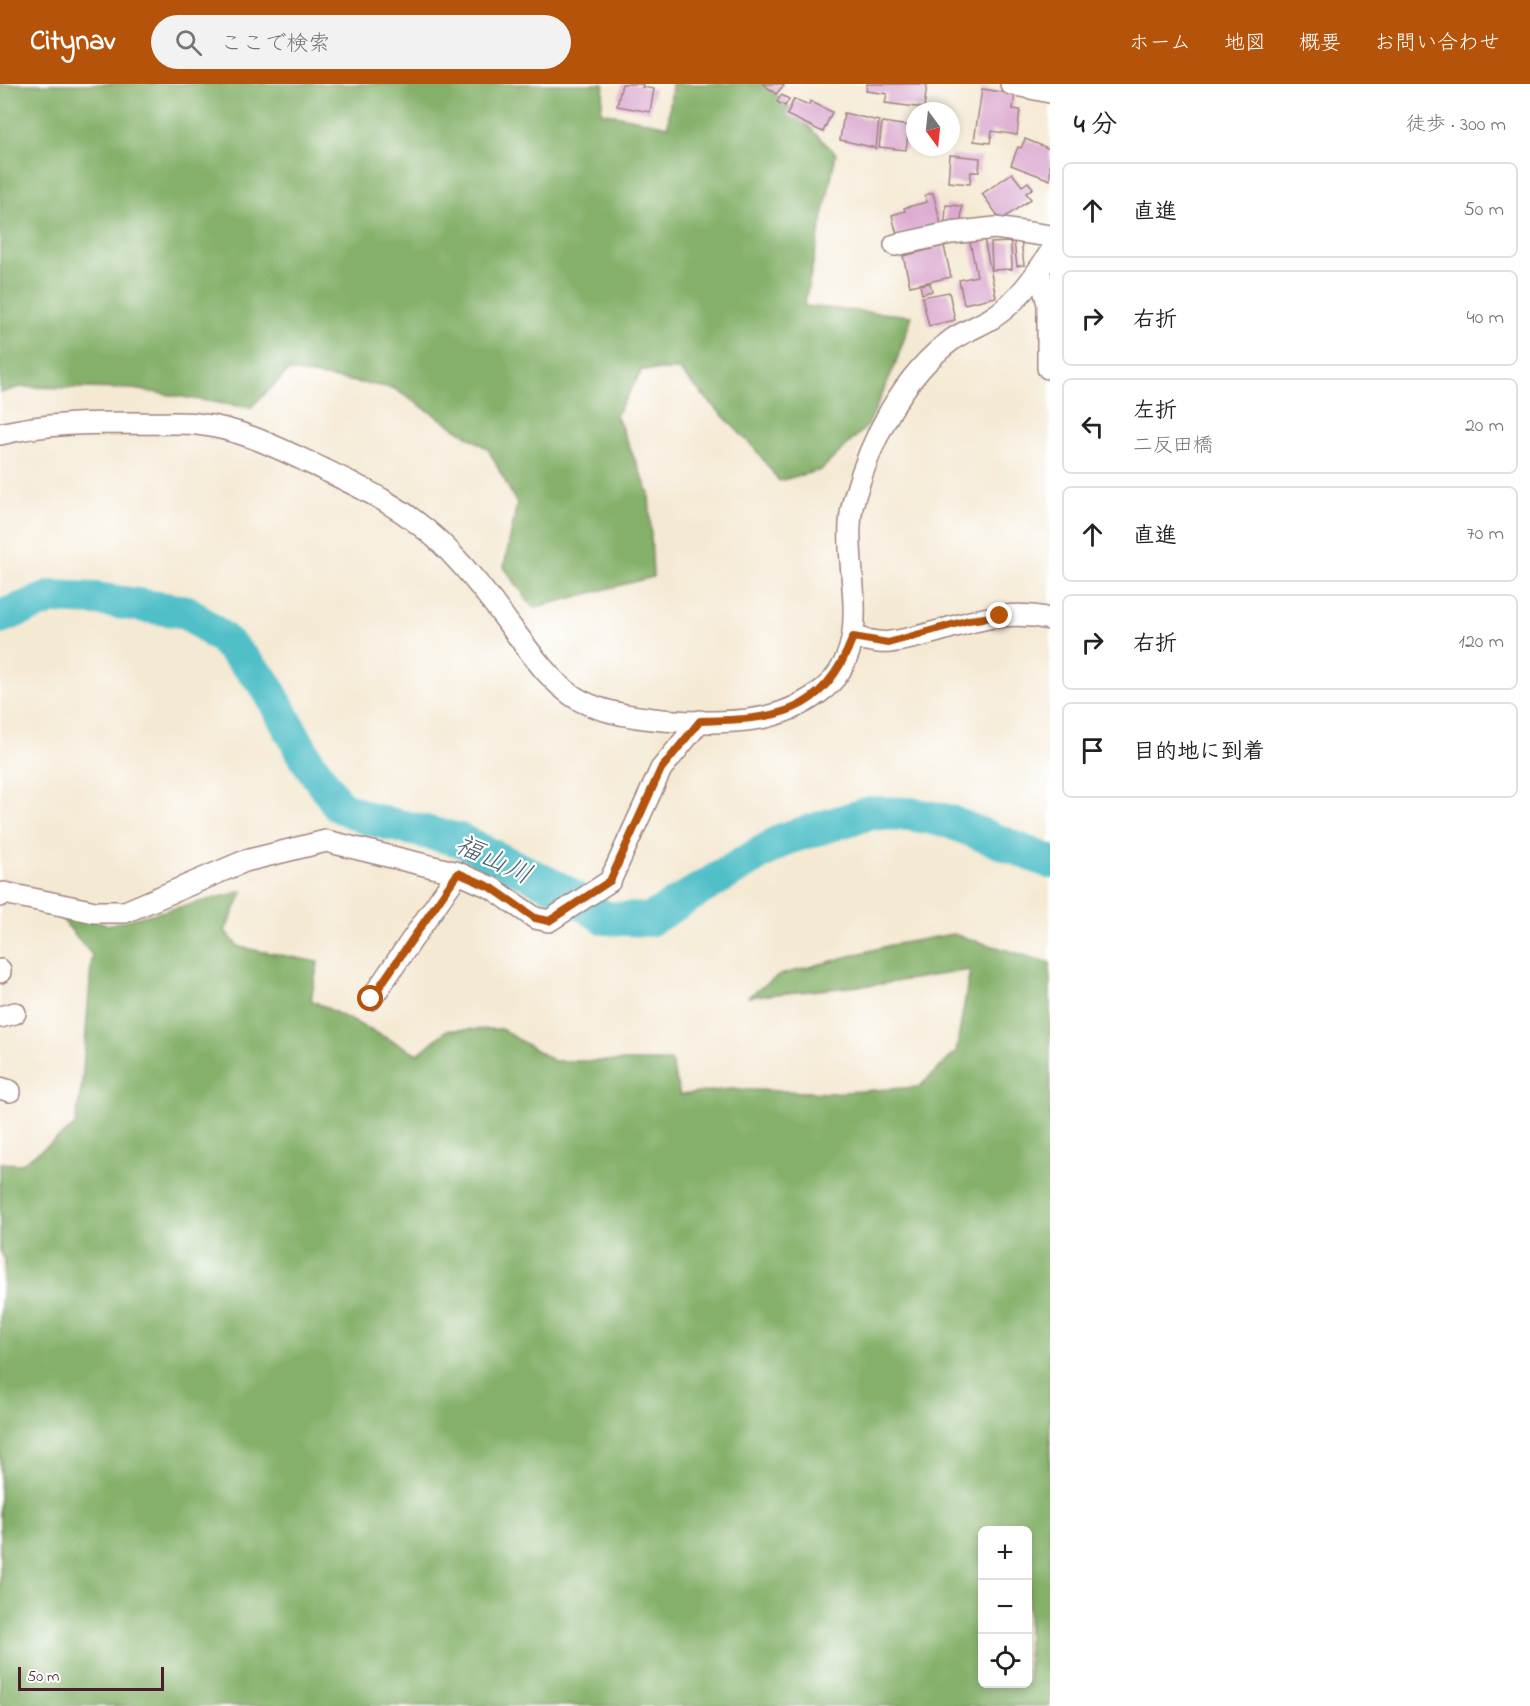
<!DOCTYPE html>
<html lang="ja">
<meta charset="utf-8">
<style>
body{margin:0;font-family:"Indie Flower","Klee One",sans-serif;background:#f2f2f2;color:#222}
.controls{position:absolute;right:18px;bottom:18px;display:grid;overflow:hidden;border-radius:9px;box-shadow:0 3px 9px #0003}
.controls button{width:54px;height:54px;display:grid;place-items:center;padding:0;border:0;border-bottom:2px solid #e0e0e0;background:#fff;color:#222;font:30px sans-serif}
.compass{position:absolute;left:906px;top:18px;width:54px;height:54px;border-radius:50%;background:#fff;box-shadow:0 3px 9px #0003;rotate:165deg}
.scale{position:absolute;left:18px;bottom:15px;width:146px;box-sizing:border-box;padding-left:6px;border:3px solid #4a1f2b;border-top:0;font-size:16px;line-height:21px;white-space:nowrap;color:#4a1f2b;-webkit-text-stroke:4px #fff;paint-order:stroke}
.stop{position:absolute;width:18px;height:18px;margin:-14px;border:4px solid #b45309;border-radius:50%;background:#fff}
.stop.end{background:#b45309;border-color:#fff;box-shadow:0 2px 6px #0008}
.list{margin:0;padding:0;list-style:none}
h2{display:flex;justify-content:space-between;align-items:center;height:78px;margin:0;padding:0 24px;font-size:26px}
h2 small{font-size:20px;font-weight:400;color:#767676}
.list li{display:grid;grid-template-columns:39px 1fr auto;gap:18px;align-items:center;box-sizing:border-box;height:96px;margin:0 12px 12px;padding:0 12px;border:2px solid #e0e0e0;border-radius:9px}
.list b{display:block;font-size:22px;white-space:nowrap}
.list p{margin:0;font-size:20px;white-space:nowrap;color:#767676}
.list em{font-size:20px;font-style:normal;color:#767676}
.icon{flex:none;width:33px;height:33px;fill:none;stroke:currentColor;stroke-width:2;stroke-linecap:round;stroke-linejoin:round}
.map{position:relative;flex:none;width:1050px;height:1622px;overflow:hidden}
header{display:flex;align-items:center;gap:36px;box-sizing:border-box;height:84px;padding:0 30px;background:#b45309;color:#fff}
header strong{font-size:28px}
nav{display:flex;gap:33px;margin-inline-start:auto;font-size:21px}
.search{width:420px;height:54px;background:#f2f2f2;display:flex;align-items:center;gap:15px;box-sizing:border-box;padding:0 21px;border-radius:33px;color:#767676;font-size:22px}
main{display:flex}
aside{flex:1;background:#fff}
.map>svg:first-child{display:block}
.forest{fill:#84b069;stroke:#67684a;stroke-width:1.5;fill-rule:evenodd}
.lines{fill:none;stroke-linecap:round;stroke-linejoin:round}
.river{stroke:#51bfc8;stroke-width:34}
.building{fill:#dcaad0}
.minor-casing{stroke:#9f847f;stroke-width:24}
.minor{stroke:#fff;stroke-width:21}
.route{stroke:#b45309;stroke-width:8}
.labels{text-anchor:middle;stroke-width:4.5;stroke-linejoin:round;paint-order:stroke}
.water-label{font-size:27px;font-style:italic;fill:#4d5f6a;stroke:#fff}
</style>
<header>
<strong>Citynav</strong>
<div class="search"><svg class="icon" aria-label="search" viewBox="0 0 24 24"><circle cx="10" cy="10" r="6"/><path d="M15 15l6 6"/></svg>ここで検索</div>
<nav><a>ホーム</a><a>地図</a><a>概要</a><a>お問い合わせ</a></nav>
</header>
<main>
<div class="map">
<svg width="1050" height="1622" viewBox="0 0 1050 1622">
<rect width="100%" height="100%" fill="#fff"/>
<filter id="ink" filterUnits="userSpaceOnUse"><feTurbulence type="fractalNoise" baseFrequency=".0167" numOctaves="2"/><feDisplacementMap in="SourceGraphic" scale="12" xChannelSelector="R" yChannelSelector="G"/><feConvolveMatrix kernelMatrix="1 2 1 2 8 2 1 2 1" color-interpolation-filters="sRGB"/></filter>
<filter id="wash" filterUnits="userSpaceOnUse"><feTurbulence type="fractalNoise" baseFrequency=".008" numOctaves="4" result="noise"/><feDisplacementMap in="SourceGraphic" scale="24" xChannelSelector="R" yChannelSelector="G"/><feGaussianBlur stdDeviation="1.35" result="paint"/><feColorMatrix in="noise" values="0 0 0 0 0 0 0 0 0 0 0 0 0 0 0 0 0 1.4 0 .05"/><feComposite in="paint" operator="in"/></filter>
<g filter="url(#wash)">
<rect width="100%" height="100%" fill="#f4e9d3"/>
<g class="forest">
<path d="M 0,0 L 604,0 L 601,28 L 668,42 L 672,0 L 766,0 L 836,70 L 804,222 L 912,232 L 895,281 L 868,341 L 821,386 L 779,397 L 755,365 L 679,286 L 642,286 L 616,331 L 649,409 L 653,493 L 533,524 L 504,483 L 517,420 L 488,365 L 393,304 L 289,287 L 250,324 L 133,305 L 21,303 L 0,309 Z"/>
<path d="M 243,807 L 225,847 L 239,863 L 318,878 L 311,916 L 418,970 L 447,946 L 501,945 L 554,977 L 671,977 L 680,1011 L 730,1005 L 830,1009 L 919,1003 L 956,968 L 970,886 L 881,900 L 747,913 L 780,891 L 891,861 L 953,850 L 1050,879 L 1050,1622 L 0,1622 L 0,1234 L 5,1176 L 0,1167 L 0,1079 L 21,1080 L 75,1042 L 82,1000 L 92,871 L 51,822 L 108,841 ZM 982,1446 L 1028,1446 L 1028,1600 L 982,1600 Z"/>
</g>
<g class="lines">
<path class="river" d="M 0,533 L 53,513 L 96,515 L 187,528 L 223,555 L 264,598 L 307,676 L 339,722 L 369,735 L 460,756 L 562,806 L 605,834 L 649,836 L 784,755 L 870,729 L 911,730 L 948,737 L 1050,778"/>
</g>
<g id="blocks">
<g class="building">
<path d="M 622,0 L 643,0 L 642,3 L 654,5 L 650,28 L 617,22 Z"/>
<path d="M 763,0 L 785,0 L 776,10 Z"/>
<path d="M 867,0 L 927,0 L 924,24 L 885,19 L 887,10 L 866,7 Z"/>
<path d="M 982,5 L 1015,10 L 1013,25 L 1020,26 L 1017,51 L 992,47 L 990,59 L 974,57 Z"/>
<path d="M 781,11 L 789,15 L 785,22 L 777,18 Z"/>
<path d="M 794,15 L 809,21 L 810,17 L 832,28 L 823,48 L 787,31 Z"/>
<path d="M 844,29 L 879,37 L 876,64 L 840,56 Z"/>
<path d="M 882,38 L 909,42 L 906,66 L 879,63 Z"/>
<path d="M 1025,55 L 1050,65 L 1050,96 L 1011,81 L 1018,63 L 1021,64 Z"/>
<path d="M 950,71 L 980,74 L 979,88 L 971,88 L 970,100 L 948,98 Z"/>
<path d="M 1012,89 L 1022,102 L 1028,98 L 1033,104 L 1026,109 L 1031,115 L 1001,136 L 982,110 Z"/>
<path d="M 933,109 L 941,140 L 897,151 L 892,131 L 905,127 L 904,124 L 927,118 L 925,111 Z"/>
<path d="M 946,121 L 962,122 L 961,140 L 945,139 Z"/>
<path d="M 984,155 L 996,213 L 964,220 L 959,196 L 977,192 L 970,158 Z"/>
<path d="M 1021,157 L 1024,181 L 1017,182 L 1014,158 Z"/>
<path d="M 1011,158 L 1012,185 L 992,186 L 991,159 Z"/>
<path d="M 944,162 L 951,193 L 910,202 L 903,172 Z"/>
<path d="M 930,199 L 932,207 L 922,210 L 920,201 Z"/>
<path d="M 949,208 L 955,236 L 929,242 L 922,213 Z"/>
</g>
</g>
</g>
<g filter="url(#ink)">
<use href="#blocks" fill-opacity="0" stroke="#9f847f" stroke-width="1.5"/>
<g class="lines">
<defs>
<g id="minor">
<path d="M 1011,0 L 1050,8"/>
<path d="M 895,161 L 951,149 L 995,144 L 1050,152"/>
<path d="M 1039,186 L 1048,220 L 1048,284"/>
<path d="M 0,350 C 46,339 91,339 138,339 C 158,340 178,338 197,340 C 237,344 272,361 308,378 C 359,402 409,425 449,467 C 473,492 494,519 514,547 C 532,570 548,595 573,612 C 612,639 719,643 766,633 C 787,628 808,618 825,604 C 880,556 837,475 854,415 C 871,355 902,292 953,255 C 965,247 979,242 992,234 C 1017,218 1034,194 1050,169"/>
<path d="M 853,553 C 864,555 879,560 890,558 C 946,551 989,521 1050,535"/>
<path d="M 0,812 L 4,809 L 95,828 L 125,828 L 245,777 L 326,757 L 458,789 L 492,804 L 535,834 L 549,837 L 610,797 L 661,685 L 700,637"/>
<path d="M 0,886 L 0,888"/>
<path d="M 371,915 L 458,789"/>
<path d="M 0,933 L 15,929"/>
<path d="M 0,1004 L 10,1007"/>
</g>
</defs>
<use href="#minor" class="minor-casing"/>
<use href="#minor" class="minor"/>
</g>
</g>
<g class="lines" filter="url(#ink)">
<path class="route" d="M 371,915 L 458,789 L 492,804 L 535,834 L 549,837 L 610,797 L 661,685 L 700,637 C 776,635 823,632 853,553 L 888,559 L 969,536 L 1000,532"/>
</g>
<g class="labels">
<g class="water-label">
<text transform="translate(494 775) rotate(25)" y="9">福山川</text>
</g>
</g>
</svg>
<div class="controls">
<button>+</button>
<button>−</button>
<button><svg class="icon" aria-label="locate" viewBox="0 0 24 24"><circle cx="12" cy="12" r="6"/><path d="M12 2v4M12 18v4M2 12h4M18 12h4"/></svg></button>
</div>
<svg class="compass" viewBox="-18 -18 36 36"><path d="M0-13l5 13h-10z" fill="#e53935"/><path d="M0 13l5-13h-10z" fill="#767676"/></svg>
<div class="scale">50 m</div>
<div class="stop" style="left:371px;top:915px"></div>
<div class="stop end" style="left:1000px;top:532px"></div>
</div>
<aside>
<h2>4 分<small>徒歩 · 300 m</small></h2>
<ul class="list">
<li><svg class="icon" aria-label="ahead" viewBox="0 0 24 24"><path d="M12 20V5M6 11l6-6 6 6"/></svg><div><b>直進</b></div><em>50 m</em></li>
<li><svg class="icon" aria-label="right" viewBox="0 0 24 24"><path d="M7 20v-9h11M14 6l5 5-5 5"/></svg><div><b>右折</b></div><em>40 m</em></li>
<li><svg class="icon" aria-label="left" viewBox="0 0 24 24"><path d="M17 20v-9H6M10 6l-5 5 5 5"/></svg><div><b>左折</b><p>二反田橋</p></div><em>20 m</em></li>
<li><svg class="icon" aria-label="ahead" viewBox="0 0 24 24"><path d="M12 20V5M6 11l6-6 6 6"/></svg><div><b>直進</b></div><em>70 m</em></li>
<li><svg class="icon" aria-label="right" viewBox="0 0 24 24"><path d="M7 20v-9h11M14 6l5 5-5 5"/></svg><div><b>右折</b></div><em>120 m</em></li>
<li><svg class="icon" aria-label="arrive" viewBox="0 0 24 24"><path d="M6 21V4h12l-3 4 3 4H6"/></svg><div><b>目的地に到着</b></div></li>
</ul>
</aside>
</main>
